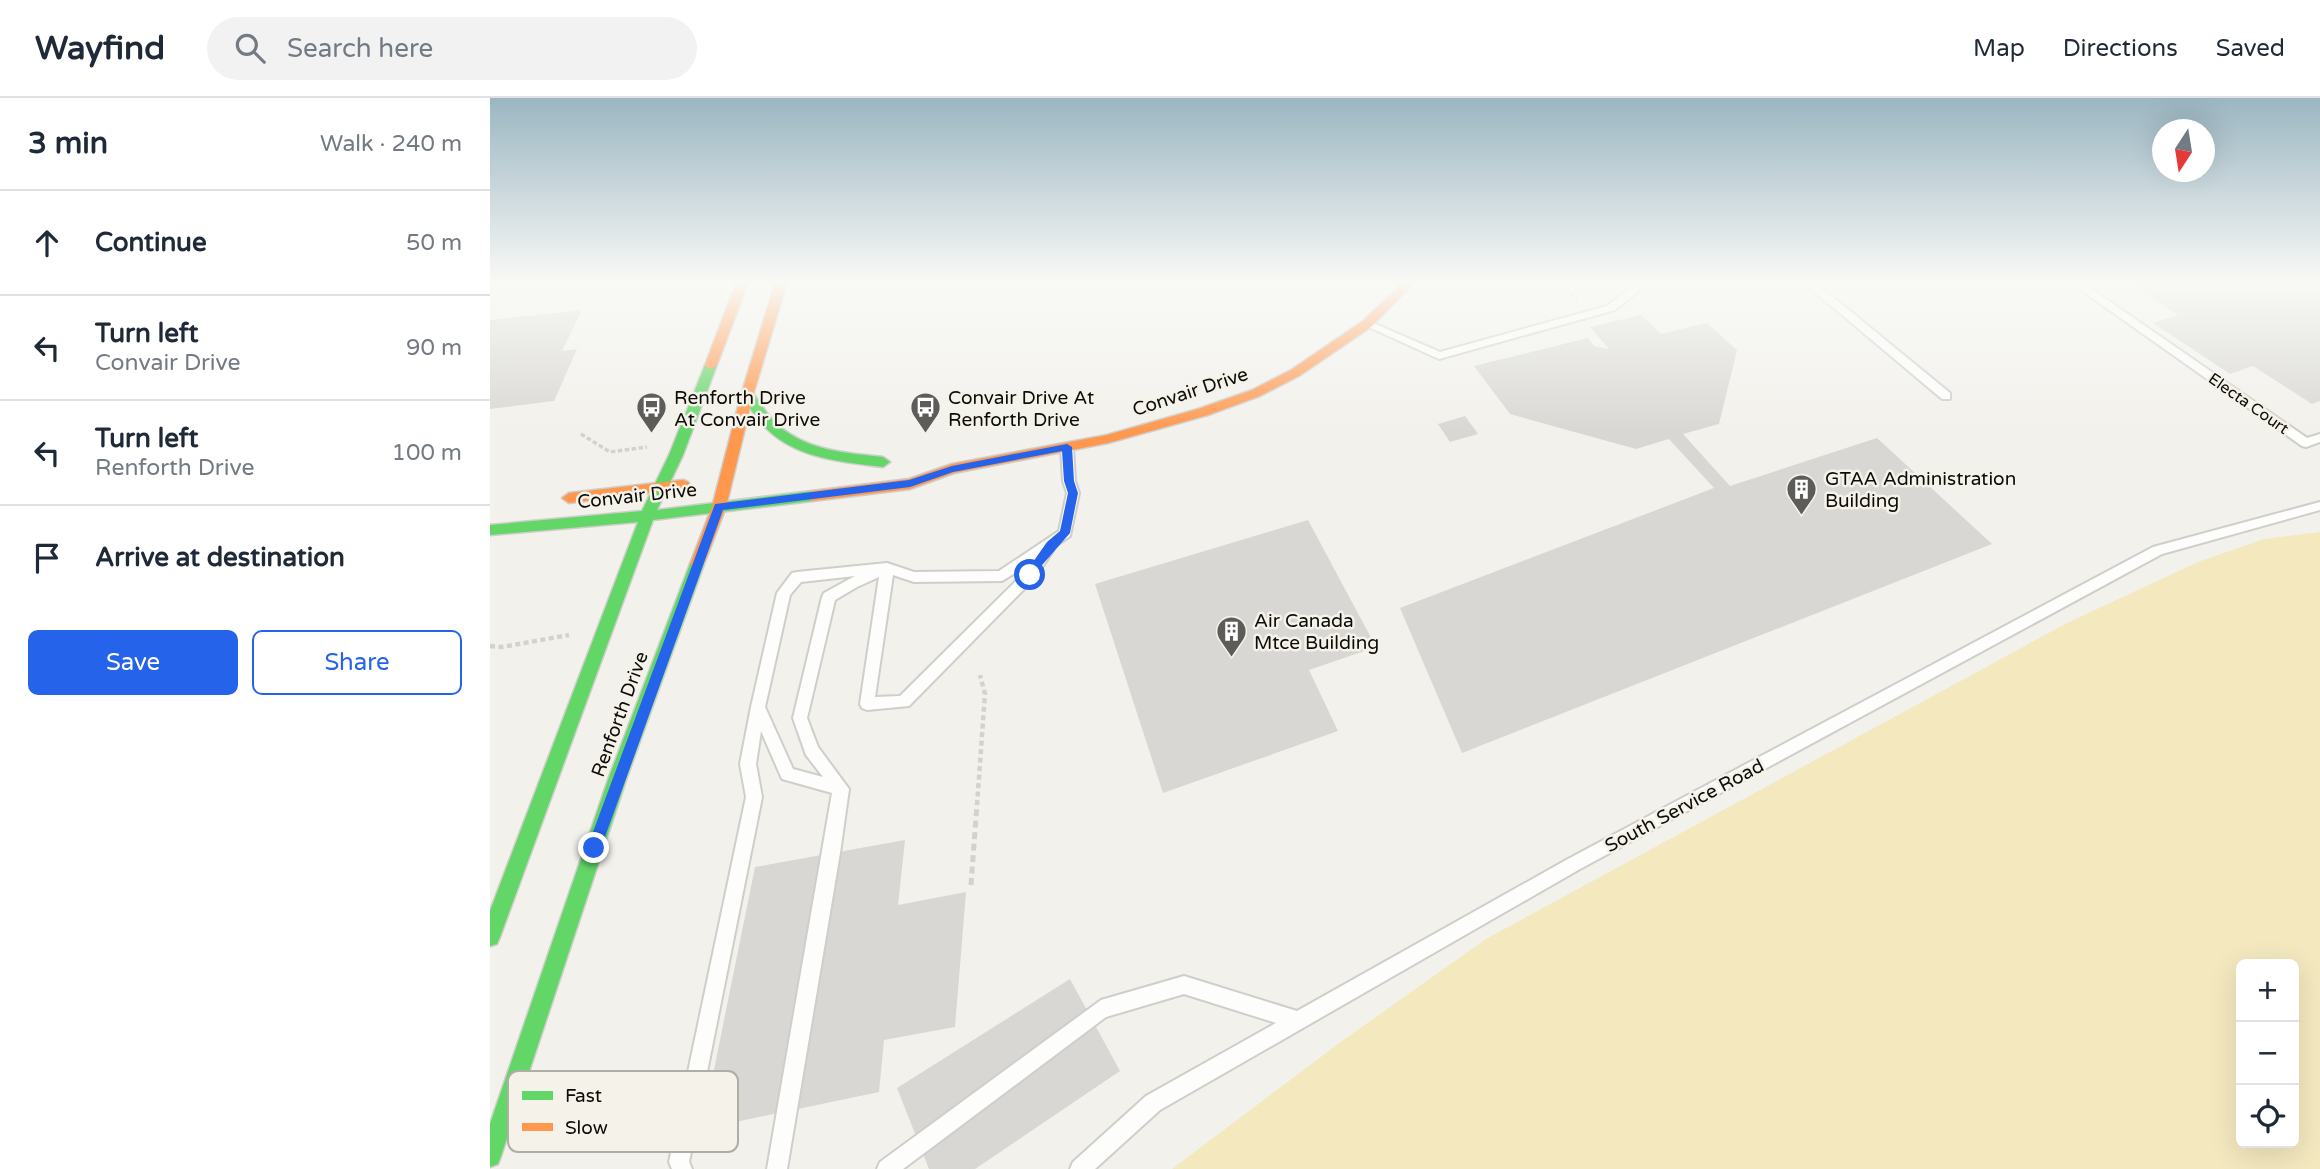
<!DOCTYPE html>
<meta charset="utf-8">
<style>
body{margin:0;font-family:"Varela Round",sans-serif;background:#f2f2f3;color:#1f2937}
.controls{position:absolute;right:21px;bottom:21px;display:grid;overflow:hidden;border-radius:10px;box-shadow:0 7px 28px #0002}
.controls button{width:63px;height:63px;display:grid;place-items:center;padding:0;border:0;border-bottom:2px solid #e0e1e3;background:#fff;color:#1f2937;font:35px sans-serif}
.compass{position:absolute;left:1662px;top:21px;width:63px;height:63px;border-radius:50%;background:#fff;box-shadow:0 7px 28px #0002;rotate:192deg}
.stop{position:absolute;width:21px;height:21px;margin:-16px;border:5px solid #2563eb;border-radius:50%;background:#fff}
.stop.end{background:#2563eb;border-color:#fff;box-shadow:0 2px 7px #0008}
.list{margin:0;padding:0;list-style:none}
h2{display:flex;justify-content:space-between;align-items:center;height:91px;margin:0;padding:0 28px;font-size:30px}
h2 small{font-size:23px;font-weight:400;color:#747a83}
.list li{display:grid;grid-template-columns:46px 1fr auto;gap:21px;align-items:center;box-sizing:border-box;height:105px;padding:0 28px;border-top:2px solid #e0e1e3}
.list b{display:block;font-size:26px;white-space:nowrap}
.list p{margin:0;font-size:23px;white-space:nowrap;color:#747a83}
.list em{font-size:23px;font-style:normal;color:#747a83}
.actions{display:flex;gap:14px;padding:21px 28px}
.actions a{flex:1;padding:16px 0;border:2px solid #2563eb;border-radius:10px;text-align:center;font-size:24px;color:#2563eb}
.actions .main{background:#2563eb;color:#fff}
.icon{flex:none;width:38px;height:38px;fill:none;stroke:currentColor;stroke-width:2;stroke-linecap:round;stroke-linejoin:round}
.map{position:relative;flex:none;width:1830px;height:1071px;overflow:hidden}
header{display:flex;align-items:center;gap:42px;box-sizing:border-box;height:98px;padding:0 35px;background:#fff;border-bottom:2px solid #e0e1e3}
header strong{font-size:33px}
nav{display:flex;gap:38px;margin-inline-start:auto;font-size:24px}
.search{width:490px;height:63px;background:#f2f2f3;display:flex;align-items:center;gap:18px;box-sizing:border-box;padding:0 24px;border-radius:38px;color:#747a83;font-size:26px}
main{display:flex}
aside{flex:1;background:#fff}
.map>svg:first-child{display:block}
.green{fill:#f4e8bf;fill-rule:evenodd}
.building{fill:#d8d7d3}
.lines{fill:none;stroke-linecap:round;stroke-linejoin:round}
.lane-casing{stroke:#cfceca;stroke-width:4}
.fast-casing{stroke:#cfceca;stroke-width:3}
.slow-casing{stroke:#cfceca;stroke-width:3}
.path-far2{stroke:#d3d2d1;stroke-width:3.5;stroke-dasharray:4.5 2.5;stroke-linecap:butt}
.path-far1{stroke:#d3d2d1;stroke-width:4.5;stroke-dasharray:5 3.5;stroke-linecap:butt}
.path{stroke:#d3d2d1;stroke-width:5;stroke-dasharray:7 4.5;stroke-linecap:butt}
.lane{fill:#fdfdfc;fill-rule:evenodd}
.fast{fill:#63d668;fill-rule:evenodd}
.slow{fill:#ff974d;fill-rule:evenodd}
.route{fill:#2563eb}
.labels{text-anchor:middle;stroke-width:5;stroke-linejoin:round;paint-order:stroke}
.far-street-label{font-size:16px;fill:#0d0c09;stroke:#f5f2e9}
.street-label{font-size:19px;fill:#0d0c09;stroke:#f5f2e9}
.poi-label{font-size:19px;fill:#0d0c09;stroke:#f5f2e9;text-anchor:start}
.key{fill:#f5f2e9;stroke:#afada6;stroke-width:2}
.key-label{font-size:19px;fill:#0d0c09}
</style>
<header>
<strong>Wayfind</strong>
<div class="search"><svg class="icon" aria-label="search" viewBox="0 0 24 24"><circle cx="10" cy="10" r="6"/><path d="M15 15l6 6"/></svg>Search here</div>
<nav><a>Map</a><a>Directions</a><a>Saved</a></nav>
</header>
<main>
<aside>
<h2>3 min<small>Walk · 240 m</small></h2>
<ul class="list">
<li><svg class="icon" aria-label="ahead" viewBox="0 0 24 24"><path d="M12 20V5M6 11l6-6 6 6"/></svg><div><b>Continue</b></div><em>50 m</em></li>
<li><svg class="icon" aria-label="left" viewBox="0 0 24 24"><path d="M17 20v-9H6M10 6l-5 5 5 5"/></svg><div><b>Turn left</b><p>Convair Drive</p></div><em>90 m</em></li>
<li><svg class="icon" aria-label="left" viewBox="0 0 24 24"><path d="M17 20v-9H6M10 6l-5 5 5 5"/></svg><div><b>Turn left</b><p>Renforth Drive</p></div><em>100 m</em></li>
<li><svg class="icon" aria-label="arrive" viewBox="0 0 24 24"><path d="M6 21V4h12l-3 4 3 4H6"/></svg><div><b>Arrive at destination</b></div></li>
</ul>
<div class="actions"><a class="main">Save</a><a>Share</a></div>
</aside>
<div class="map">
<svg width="1830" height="1071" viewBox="0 0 1830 1071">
<rect width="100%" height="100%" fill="#f2f1ec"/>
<path class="green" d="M 1830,434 L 1830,1071 L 682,1071 L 852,943 L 996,841 L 1579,524 L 1708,464 L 1774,441 ZM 1751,866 L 1804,866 L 1804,1045 L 1751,1045 Z"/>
<g class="building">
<path d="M 1637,185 L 1830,185 L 1830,303 L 1822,306 L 1763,268 L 1740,276 L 1663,225 L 1688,217 Z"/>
<path d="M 92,212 L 72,253 L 87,251 L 64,303 L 0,311 L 0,222 Z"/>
<path d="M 1151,217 L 1171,236 L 1217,225 L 1247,252 L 1229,326 L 1193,336 L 1240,388 L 1387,340 L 1502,446 L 972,655 L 910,510 L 1224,390 L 1179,341 L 1146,351 L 1020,316 L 984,268 L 1098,240 L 1104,248 L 1119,251 L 1100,229 Z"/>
<path d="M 975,318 L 988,336 L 960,344 L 948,326 Z"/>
<path d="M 818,422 L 886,549 L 819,572 L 848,633 L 673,695 L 605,486 Z"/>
<path d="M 415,742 L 408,807 L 476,794 L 465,929 L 394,942 L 389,994 L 212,1031 L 265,769 Z"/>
<path d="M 580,881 L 630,973 L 485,1071 L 439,1071 L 407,990 Z"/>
</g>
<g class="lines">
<defs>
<g id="lane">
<path d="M 1147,185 L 1159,185 L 1125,212 L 949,261 L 872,226 L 877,223 L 881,224 L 950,254 L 1117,208 Z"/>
<path d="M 1314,185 L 1326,185 L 1460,295 L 1460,301 L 1452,301 Z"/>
<path d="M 1581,185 L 1593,185 L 1817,340 L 1830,336 L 1830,344 L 1816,349 L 1812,348 Z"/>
<path d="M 577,345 L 583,349 L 585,383 L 589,395 L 580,438 L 561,451 L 563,453 L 545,480 L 419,608 L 377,612 L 372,610 L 370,606 L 389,479 L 367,489 L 345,502 L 317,620 L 328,649 L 359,691 L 350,755 L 297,1071 L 277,1071 L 342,695 L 292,681 L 271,633 L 266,666 L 272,699 L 199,1064 L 202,1071 L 182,1071 L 179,1064 L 256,699 L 250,666 L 261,609 L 287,495 L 302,475 L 307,474 L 397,465 L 424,474 L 509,473 L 569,433 L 577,395 L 573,383 L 571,349 ZM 541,465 L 535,474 L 410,598 L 385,599 L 403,477 L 424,484 L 512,483 ZM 365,478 L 334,495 L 332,499 L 303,620 L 316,657 L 333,679 L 303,671 L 275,609 L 300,497 L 311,484 Z"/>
<path d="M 1830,404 L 1830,412 L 1672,456 L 1090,771 L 670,1012 L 605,1071 L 580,1071 L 583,1064 L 656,998 L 786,925 L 694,896 L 616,919 L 413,1071 L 387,1071 L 390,1064 L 611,902 L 694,878 L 807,913 L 1078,761 L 1663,449 Z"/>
</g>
<g id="fast">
<path d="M 221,263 L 227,267 L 193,357 L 167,412 L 322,393 L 329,398 L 322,403 L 163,422 L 10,839 L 7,846 L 0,848 L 0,813 L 148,424 L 0,437 L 0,427 L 152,413 L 179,357 L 215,267 Z"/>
<path d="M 257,293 L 262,294 C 271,305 278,319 289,328 C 318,353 357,355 393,359 L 400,364 L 393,369 C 354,364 308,361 278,332 C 267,322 259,309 251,297 Z"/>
<path d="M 207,461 L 214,466 L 137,679 L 11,1058 L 8,1066 L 0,1069 L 0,1026 L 119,679 L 200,466 Z"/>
</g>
<g id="slow">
<path d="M 246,185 L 258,185 L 227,267 L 221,271 L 217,270 L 215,267 Z"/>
<path d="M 285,185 L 297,185 L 263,297 L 236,409 L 214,466 L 207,471 L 200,466 L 222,409 L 251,297 Z"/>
<path d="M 912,185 L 924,185 L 881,229 L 809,278 L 770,298 L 718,317 L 618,345 L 464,375 L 420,391 L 322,403 L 315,398 L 322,393 L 419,381 L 462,366 L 617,337 L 708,311 L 762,292 L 801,272 L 873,223 Z"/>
<path d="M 193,382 L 198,384 L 200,387 L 198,390 L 79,405 L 72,400 L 79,395 Z"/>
</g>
</defs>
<use href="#lane" class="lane-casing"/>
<use href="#fast" class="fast-casing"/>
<use href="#slow" class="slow-casing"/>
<g class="path-far2">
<path d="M 1071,185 L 1088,202"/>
<path d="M 91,336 L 120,354 L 157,349"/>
</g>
<g class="path-far1">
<path d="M 0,548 L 12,549 L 79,537"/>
<path d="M 487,707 L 495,596 L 490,577"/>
</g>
<path class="path" d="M 481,787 L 487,706"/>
<use href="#lane" class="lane"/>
<use href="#fast" class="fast"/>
<use href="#slow" class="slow"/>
</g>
<linearGradient id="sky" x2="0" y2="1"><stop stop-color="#9bb6c2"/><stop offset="0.55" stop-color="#f9f9f6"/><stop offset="1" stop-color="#f9f9f6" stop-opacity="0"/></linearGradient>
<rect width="1830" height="335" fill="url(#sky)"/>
<path class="route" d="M 577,346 L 582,349 L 584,383 L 588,395 L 580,435 L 540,481 L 536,479 L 536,474 L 557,444 L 570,433 L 578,395 L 574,383 L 572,353 L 463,374 L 420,389 L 233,412 L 111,750 L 109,755 L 99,755 L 97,750 L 225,406 L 419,382 L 462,368 Z"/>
<defs>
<symbol id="bus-pin" viewBox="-11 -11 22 30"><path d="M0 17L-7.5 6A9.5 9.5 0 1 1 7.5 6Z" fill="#5d5c58" stroke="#f5f2e9"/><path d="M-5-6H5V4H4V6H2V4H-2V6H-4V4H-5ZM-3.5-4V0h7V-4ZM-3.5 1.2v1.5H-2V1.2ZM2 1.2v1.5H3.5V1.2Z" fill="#fff"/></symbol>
<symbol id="building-pin" viewBox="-11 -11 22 30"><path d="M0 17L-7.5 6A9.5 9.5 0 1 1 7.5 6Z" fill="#5d5c58" stroke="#f5f2e9"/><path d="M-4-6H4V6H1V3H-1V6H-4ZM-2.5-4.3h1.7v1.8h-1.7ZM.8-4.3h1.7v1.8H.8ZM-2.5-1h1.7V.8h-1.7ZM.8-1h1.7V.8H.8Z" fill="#fff"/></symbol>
</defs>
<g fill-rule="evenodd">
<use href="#bus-pin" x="144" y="292" width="35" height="47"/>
<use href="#bus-pin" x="418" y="292" width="35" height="47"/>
<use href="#building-pin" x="1294" y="374" width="35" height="47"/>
<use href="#building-pin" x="724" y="516" width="35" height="47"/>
</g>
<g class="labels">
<g class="far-street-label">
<text transform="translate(1759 305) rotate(35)" y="6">Electa Court</text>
</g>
<g class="street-label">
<text transform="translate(700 293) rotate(-18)" y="7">Convair Drive</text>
<text transform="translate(147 397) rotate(-6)" y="7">Convair Drive</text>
<text transform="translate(129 616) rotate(-70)" y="7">Renforth Drive</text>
<text transform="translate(1194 707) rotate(-28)" y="7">South Service Road</text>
</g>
<g class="poi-label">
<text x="184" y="306">Renforth Drive<tspan x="184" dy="22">At Convair Drive</tspan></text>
<text x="458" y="306">Convair Drive At<tspan x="458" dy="22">Renforth Drive</tspan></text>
<text x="1335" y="387">GTAA Administration<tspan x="1335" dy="22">Building</tspan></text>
<text x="764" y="529">Air Canada<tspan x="764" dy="22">Mtce Building</tspan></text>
</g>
</g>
<rect x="18" y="973" width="230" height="81" rx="10" class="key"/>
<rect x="32" y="993" width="31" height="9" fill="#63d668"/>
<rect x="32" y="1025" width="31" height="8" fill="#ff974d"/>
<g class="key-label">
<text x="75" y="1004">Fast</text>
<text x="75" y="1036">Slow</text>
</g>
</svg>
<div class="controls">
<button>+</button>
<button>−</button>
<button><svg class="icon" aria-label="locate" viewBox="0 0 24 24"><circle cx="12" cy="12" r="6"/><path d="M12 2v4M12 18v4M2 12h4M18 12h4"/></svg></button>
</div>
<svg class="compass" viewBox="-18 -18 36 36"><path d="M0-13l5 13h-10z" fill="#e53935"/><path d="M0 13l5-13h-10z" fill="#747a83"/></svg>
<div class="stop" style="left:540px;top:477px"></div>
<div class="stop end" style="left:104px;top:750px"></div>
</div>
</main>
